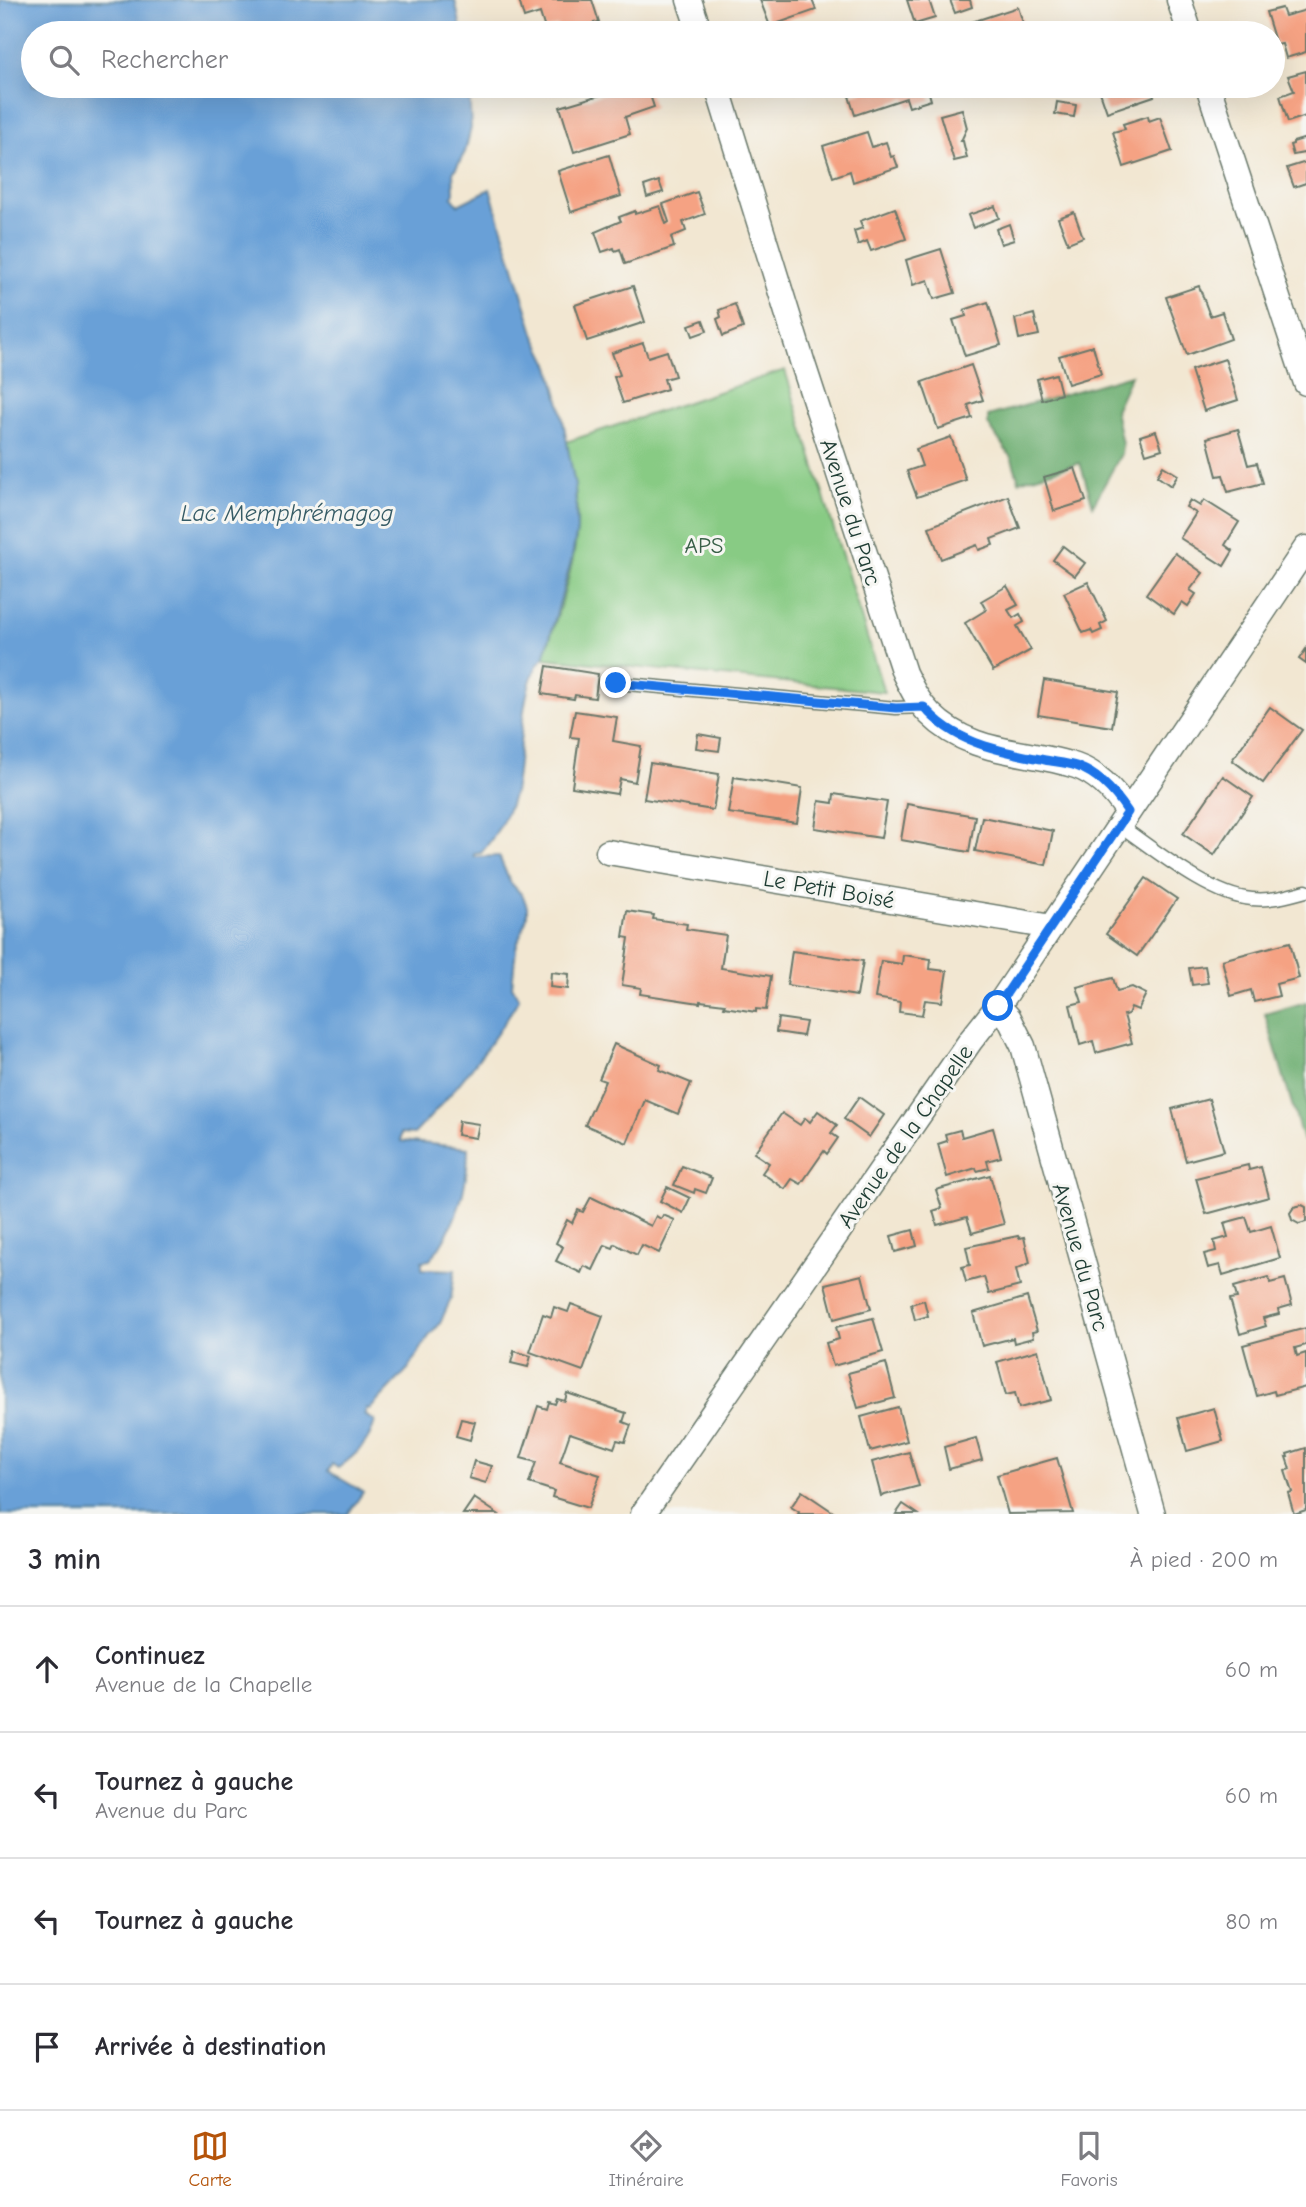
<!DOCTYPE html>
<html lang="fr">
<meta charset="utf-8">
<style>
body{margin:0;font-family:"Comic Neue",sans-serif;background:#f7f7f7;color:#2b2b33}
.stop{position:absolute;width:21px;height:21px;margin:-16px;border:5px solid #1a73e8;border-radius:50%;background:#fff}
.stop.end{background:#1a73e8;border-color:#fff;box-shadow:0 2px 7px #0008}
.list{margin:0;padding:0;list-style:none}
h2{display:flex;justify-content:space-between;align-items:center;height:91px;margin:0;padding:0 28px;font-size:30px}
h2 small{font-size:23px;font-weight:400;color:#7c7c81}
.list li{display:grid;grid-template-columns:46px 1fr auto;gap:21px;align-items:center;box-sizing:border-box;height:126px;padding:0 28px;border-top:2px solid #e1e1e2}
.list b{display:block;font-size:26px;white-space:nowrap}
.list p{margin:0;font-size:23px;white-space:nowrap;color:#7c7c81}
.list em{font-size:23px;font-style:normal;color:#7c7c81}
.icon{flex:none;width:38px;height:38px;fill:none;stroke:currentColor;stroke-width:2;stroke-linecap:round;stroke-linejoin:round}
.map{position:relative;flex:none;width:1306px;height:1514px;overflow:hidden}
.search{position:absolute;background:#fff;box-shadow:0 7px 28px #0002;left:21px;right:21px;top:21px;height:77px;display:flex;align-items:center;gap:18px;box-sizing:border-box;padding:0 24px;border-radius:38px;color:#7c7c81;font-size:26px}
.sheet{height:595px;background:#fff}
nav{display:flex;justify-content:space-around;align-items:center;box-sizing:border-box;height:98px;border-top:2px solid #e1e1e2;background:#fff;font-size:19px;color:#7c7c81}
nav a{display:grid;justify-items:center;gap:4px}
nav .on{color:#b45309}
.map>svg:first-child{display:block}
.green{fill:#88cb84;stroke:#54845c;stroke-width:2}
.forest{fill:#6eaf72;stroke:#467653;stroke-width:2}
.water{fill:#69a0d7;stroke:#446e86;stroke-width:2}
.building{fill:#f5a283}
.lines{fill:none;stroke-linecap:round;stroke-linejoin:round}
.lane-casing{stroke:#69786b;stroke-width:15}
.street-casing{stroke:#69786b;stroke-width:27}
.lane{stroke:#fff;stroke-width:12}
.street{stroke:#fff;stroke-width:24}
.route{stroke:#1a73e8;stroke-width:9}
.labels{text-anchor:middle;stroke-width:6;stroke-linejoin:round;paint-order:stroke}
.street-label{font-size:23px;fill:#1f3d34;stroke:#f6f6f2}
.park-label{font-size:23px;fill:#396048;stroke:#f6f6f2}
.water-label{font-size:24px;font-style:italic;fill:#355b65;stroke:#f6f6f2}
</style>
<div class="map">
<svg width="1306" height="1514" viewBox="0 0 1306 1514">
<rect width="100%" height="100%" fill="#f6f6f2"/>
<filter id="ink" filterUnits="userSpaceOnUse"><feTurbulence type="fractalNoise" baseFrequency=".0143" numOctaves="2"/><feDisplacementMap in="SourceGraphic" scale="14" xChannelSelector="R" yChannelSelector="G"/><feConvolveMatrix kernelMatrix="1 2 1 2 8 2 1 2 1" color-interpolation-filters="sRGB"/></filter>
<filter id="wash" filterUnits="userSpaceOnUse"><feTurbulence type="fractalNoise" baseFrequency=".00686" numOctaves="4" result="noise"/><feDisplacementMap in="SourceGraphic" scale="28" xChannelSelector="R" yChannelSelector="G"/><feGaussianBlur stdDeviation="1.57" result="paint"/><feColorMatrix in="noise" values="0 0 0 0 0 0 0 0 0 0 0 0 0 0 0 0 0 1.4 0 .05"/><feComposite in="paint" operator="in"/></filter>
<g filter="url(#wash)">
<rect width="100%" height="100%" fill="#f2e7d2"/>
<path class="green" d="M 785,370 L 884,692 L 544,658 C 556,617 575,570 577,527 C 578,498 573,470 566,442 Z"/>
<g class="forest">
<path d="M 1131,375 L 1115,410 L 1122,444 L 1121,454 L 1093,505 L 1080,463 L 1019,481 L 1012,459 L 988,424 L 988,416 Z"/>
<path d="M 1306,1002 L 1306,1140 L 1303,1141 L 1265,1014 Z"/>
</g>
<path class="water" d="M 0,0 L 455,0 L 462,33 L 33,33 L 33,86 L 469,86 L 471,128 L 465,152 L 453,173 L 454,192 L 452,197 L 458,205 L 490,189 L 535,336 L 550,366 L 560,404 L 575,486 L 577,530 L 571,562 L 544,658 C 520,675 521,762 514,792 C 508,815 496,835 481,853 L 474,854 L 474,857 L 499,856 L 510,882 L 523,896 L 527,907 L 527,917 L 516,948 L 512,986 L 519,999 C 489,1049 454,1093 414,1134 L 401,1133 L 401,1141 L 468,1148 C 468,1191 456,1226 430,1260 L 422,1261 L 422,1269 L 455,1270 L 451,1299 L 439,1325 L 429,1336 L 409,1368 L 370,1409 L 367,1408 L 364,1415 L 375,1421 C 369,1443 356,1455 338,1468 L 332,1464 L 328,1471 L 363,1492 L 348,1514 L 0,1514 Z"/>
<g id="blocks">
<g class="building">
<path d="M 519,0 L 592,0 L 599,22 L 593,23 L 596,33 L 560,33 L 558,25 L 545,29 L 540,13 L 524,18 Z"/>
<path d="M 760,0 L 812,0 L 816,10 L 770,26 Z"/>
<path d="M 907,0 L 929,0 L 935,18 L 915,24 Z"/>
<path d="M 950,0 L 970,0 L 972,7 L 955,13 Z"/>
<path d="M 1018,7 L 1026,33 L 975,33 L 972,22 Z"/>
<path d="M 1282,8 L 1285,16 L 1306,10 L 1306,52 L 1286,58 L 1282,44 L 1276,45 L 1266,12 Z"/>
<path d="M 632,24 L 635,33 L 605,33 Z"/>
<path d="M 1306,71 L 1306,116 L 1288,122 L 1280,96 L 1294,91 L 1288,76 Z"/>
<path d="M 630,86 L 647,86 L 654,107 L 625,117 L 630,134 L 574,152 L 560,107 Z"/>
<path d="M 862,86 L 927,86 L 931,100 L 909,107 L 906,98 L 855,115 L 849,96 L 864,92 Z"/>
<path d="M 1098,86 L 1151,86 L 1154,96 L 1107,112 Z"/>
<path d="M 1057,102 L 1076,105 L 1074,117 L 1055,114 Z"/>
<path d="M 962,109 L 967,128 L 961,141 L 963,141 L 967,158 L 954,161 L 940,115 Z"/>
<path d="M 1148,116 L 1149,121 L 1160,117 L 1172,151 L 1124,167 L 1113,132 L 1125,129 L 1123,124 Z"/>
<path d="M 867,132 L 872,147 L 886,142 L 891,157 L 894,156 L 898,167 L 853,182 L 850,171 L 833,177 L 823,146 Z"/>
<path d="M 1306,138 L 1306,158 L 1304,153 L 1293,155 L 1290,145 L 1293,144 L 1293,142 Z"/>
<path d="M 609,155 L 621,196 L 571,212 L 558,171 Z"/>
<path d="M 1306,162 L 1306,183 L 1294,187 L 1287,168 Z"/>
<path d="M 659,181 L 663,192 L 647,197 L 644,186 Z"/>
<path d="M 697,192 L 705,214 L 683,222 L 686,231 L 671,237 L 674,247 L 625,264 L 620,249 L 615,251 L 614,248 L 602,252 L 595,232 L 621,221 L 619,217 L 635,211 L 635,214 L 660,206 L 666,224 L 669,222 L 663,204 Z"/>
<path d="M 995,206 L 999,218 L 973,228 L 968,215 Z"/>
<path d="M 895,208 L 906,239 L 871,251 L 867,241 L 858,245 L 854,231 L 863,228 L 860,221 Z"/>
<path d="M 1074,212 L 1083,237 L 1068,243 L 1058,218 Z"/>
<path d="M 1009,224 L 1014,240 L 1001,244 L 996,229 Z"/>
<path d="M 941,249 L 955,293 L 934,299 L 928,280 L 913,285 L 906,260 Z"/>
<path d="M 633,286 L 645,322 L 587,341 L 575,305 Z"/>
<path d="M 1199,286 L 1210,316 L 1222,312 L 1231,339 L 1187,355 L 1166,297 Z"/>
<path d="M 988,302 L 1001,345 L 965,356 L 953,320 L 966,316 L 964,310 Z"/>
<path d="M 735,304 L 743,328 L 723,336 L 717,319 L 721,317 L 719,310 Z"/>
<path d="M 1034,314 L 1039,335 L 1019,339 L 1015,319 Z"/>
<path d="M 703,320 L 707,331 L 693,336 L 689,325 Z"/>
<path d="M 643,343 L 648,357 L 667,351 L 675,376 L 664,379 L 667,389 L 623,403 L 614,377 L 620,375 L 612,353 Z"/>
<path d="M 1093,346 L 1101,374 L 1068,384 L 1059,356 Z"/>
<path d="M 1225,359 L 1238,400 L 1204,411 L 1191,370 Z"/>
<path d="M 971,365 L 983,400 L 968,405 L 972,418 L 938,429 L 922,382 Z"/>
<path d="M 1056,374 L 1061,394 L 1042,400 L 1037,379 Z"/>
<path d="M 1238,429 L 1248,465 L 1257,463 L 1263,483 L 1228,492 L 1223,475 L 1217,476 L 1207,438 Z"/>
<path d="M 1156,431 L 1162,449 L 1146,454 L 1140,436 Z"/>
<path d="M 951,437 L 966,480 L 917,497 L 907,471 L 922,466 L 916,449 Z"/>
<path d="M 1163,466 L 1178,475 L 1171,486 L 1157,476 Z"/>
<path d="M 1075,468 L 1086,501 L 1054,511 L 1044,477 Z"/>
<path d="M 1008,496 L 1020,528 L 991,539 L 993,545 L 979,550 L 977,545 L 941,559 L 929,527 Z"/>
<path d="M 1190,500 L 1200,506 L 1204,500 L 1239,522 L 1225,545 L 1233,551 L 1224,566 L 1180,538 L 1196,513 L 1186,507 Z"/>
<path d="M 1063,546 L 1085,563 L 1075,576 L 1053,560 Z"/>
<path d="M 1175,553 L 1203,573 L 1190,590 L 1196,594 L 1188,606 L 1182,602 L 1174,614 L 1146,594 Z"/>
<path d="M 1088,582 L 1107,621 L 1100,625 L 1102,630 L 1093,634 L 1091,630 L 1083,633 L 1064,593 Z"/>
<path d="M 1007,586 L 1018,605 L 1008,610 L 1013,618 L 1020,614 L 1024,622 L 1017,626 L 1031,650 L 993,671 L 965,623 L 986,610 L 981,601 Z"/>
<path d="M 1306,649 L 1306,664 L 1299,659 Z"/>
<path d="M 547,666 L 598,674 L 595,698 L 575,695 L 574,699 L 542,694 Z"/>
<path d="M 1044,680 L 1118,692 L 1112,727 L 1038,715 Z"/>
<path d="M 1270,707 L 1302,730 L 1263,783 L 1232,760 Z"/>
<path d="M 575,711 L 617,717 L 613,741 L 641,746 L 635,782 L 620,779 L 617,794 L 572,787 L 579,738 L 570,737 Z"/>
<path d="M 698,734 L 721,738 L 719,751 L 696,748 Z"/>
<path d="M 650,763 L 719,774 L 713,810 L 644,799 Z"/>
<path d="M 1223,776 L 1253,797 L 1214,855 L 1183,834 Z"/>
<path d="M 734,777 L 802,788 L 797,823 L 728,813 Z"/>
<path d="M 834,794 L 887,802 L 881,838 L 815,828 L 819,801 L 833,803 Z"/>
<path d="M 907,804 L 975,816 L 969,852 L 901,840 Z"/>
<path d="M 982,817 L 1053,831 L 1046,865 L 975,851 Z"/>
<path d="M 1146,878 L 1177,899 L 1137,956 L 1106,934 Z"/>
<path d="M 627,911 L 654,915 L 653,919 L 687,924 L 686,929 L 726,935 L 721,968 L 771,976 L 766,1010 L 756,1009 L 756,1012 L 724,1007 L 725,1004 L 700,1001 L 700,1003 L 640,994 L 641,988 L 622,985 L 629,938 L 623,937 Z"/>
<path d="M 1290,942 L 1299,978 L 1276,984 L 1279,996 L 1254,1002 L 1251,990 L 1231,996 L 1222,960 Z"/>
<path d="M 792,951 L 863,961 L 857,996 L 787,985 Z"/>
<path d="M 903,955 L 931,959 L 930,969 L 947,971 L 942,1002 L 925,1000 L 922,1015 L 899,1012 L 900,1002 L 875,998 L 881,961 L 902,964 Z"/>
<path d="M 1205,966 L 1208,983 L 1192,985 L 1189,968 Z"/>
<path d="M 551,972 L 569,974 L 568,989 L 550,987 Z"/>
<path d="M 1113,978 L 1117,991 L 1132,987 L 1146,994 L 1138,1010 L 1131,1007 L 1128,1014 L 1124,1015 L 1132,1043 L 1096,1053 L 1093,1041 L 1080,1045 L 1070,1005 L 1082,1002 L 1077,987 Z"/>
<path d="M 778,1018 L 806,1022 L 803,1036 L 776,1032 Z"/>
<path d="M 614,1044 L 661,1065 L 659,1070 L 691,1083 L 678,1114 L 645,1100 L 627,1143 L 585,1125 L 605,1081 L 599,1079 Z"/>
<path d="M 859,1097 L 884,1115 L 869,1137 L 844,1119 Z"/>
<path d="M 1209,1099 L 1224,1151 L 1186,1161 L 1172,1109 Z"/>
<path d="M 818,1111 L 837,1125 L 831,1133 L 838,1138 L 827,1154 L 824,1151 L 801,1184 L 792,1179 L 785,1189 L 762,1173 L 769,1163 L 754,1153 L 782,1113 L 800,1125 L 805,1118 L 810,1122 Z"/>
<path d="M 459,1121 L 479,1124 L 476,1138 L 457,1135 Z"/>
<path d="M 993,1128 L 1001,1157 L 987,1161 L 989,1168 L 977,1171 L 976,1168 L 947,1177 L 938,1144 L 947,1141 L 945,1134 L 960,1130 L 962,1137 Z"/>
<path d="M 1248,1165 L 1249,1170 L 1261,1167 L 1269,1197 L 1206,1214 L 1196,1178 Z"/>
<path d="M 682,1166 L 712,1178 L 706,1193 L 695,1189 L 694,1193 L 674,1185 Z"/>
<path d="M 990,1175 L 1004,1224 L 972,1233 L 967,1217 L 937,1225 L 933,1211 L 942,1208 L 936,1190 Z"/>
<path d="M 667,1187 L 690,1198 L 683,1213 L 660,1201 Z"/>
<path d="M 591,1197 L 651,1226 L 656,1216 L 661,1219 L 663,1215 L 675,1220 L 659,1253 L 642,1245 L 637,1255 L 615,1244 L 613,1248 L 605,1245 L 593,1270 L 584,1266 L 581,1273 L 556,1261 L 563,1247 L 556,1243 L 567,1220 L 572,1223 L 578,1210 L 583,1212 Z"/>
<path d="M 1302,1205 L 1306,1207 L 1306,1222 L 1299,1224 L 1292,1220 L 1290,1213 L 1294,1207 Z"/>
<path d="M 1246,1217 L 1251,1232 L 1271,1226 L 1280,1258 L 1223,1275 L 1220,1265 L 1208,1268 L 1204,1254 L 1216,1251 L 1214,1241 L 1228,1237 L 1224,1223 Z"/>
<path d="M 913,1230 L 917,1246 L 895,1252 L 891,1236 Z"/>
<path d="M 1018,1236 L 1019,1238 L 1024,1237 L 1030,1263 L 1016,1269 L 1020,1286 L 989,1294 L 984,1277 L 966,1282 L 962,1267 L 970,1265 L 966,1247 Z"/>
<path d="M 862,1275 L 871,1309 L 834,1319 L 825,1284 Z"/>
<path d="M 1269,1277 L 1270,1283 L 1285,1279 L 1292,1305 L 1278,1309 L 1279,1314 L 1263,1318 L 1266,1326 L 1240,1334 L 1230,1299 L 1237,1298 L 1234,1287 Z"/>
<path d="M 1027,1297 L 1037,1331 L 1032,1332 L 1033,1338 L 1014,1343 L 1013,1338 L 982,1346 L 973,1313 Z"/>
<path d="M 924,1300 L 928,1316 L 915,1320 L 911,1304 Z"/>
<path d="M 571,1304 L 603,1316 L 583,1371 L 530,1352 L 543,1314 L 551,1317 L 554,1307 L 568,1312 Z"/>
<path d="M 873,1318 L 883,1352 L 833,1366 L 826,1343 L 839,1339 L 836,1327 Z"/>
<path d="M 1306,1328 L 1306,1345 L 1295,1348 L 1297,1356 L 1306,1353 L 1306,1387 L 1275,1395 L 1274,1391 L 1257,1396 L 1243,1345 Z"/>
<path d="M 1038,1350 L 1051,1400 L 1019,1408 L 1015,1393 L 1006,1395 L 997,1362 Z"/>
<path d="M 514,1351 L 531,1356 L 528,1367 L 511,1363 Z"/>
<path d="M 886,1363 L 895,1398 L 858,1408 L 848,1373 Z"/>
<path d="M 567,1393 L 626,1413 L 623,1422 L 631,1425 L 625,1442 L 617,1440 L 614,1448 L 570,1433 L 560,1462 L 600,1475 L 588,1508 L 552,1497 L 554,1491 L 529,1483 L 536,1462 L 521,1458 L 538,1406 L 547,1409 L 549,1402 L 555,1404 L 557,1399 L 565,1401 Z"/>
<path d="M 898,1407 L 907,1441 L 870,1451 L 861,1417 Z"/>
<path d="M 1214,1408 L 1223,1441 L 1187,1451 L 1178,1418 Z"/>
<path d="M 461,1419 L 475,1422 L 470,1440 L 456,1436 Z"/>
<path d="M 976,1438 L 982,1460 L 949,1469 L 944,1447 Z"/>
<path d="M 1306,1448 L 1306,1510 L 1294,1514 L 1288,1493 L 1292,1492 L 1285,1471 L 1290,1469 L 1286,1457 L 1288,1457 L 1287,1454 Z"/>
<path d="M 909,1452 L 919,1486 L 881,1496 L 872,1462 Z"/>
<path d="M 1057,1458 L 1073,1513 L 1008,1514 L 997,1475 Z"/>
<path d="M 474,1461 L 492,1466 L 486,1483 L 469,1478 Z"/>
<path d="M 802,1491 L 836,1514 L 798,1514 L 799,1512 L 791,1507 Z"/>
<path d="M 474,1498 L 498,1514 L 463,1514 Z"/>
<path d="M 903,1504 L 918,1514 L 896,1514 Z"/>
</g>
</g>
</g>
<g filter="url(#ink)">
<use href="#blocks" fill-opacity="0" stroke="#69786b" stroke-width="2"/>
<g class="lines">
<defs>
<g id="lane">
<path d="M 616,683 L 896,708 L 924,707"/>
<path d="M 1119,825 C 1154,849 1210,896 1252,899 C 1270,901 1288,896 1306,891"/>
</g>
<g id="street">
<path d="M 689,0 L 700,33"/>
<path d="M 1179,0 L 1190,33"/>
<path d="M 717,86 L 803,364 L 904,673 C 911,687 918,702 930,714 C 972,756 1024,749 1076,766 C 1099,774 1115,792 1128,812"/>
<path d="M 1208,86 L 1306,383"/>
<path d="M 608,852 L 1051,927"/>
<path d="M 998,1006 L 1009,1018 L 1023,1046 L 1153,1514"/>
<path d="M 643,1514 L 971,1040 L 998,1006 L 1306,548"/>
</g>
</defs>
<use href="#lane" class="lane-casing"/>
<use href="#street" class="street-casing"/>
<use href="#lane" class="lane"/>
<use href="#street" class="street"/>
</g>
</g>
<g class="lines" filter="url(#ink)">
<path class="route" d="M 616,683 L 896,708 L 924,707 C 955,744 1001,751 1045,760 C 1055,762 1067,763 1076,766 C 1099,774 1115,792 1128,812 L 998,1006"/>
</g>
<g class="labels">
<g class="street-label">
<text transform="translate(851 512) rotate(72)" y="8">Avenue du Parc</text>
<text transform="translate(829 889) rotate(10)" y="8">Le Petit Boisé</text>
<text transform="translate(905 1136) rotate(-55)" y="8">Avenue de la Chapelle</text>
<text transform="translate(1081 1257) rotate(74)" y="8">Avenue du Parc</text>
</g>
<g class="park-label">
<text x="704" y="553">APS</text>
</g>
<g class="water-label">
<text x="287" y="521">Lac Memphrémagog</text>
</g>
</g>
</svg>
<div class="stop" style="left:998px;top:1006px"></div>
<div class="stop end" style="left:616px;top:683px"></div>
<div class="search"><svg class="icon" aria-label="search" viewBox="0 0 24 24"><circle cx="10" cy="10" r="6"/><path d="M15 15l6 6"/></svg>Rechercher</div>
</div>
<section class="sheet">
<h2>3 min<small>À pied · 200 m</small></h2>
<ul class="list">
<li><svg class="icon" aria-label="ahead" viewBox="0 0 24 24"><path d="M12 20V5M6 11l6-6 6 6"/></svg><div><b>Continuez</b><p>Avenue de la Chapelle</p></div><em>60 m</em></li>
<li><svg class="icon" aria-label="left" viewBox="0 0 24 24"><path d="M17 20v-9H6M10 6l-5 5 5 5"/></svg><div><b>Tournez à gauche</b><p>Avenue du Parc</p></div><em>60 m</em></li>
<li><svg class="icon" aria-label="left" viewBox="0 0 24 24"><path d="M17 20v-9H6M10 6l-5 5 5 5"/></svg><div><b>Tournez à gauche</b></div><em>80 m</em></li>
<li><svg class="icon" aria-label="arrive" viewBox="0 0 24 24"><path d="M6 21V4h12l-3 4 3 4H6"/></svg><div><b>Arrivée à destination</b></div></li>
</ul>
</section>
<nav>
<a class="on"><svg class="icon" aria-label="map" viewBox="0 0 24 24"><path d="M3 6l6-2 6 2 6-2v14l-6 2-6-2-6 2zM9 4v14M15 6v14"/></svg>Carte</a>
<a><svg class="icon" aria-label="directions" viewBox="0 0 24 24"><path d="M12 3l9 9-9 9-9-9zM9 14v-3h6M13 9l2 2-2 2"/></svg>Itinéraire</a>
<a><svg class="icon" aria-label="saved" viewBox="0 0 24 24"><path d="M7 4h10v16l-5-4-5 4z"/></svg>Favoris</a>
</nav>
